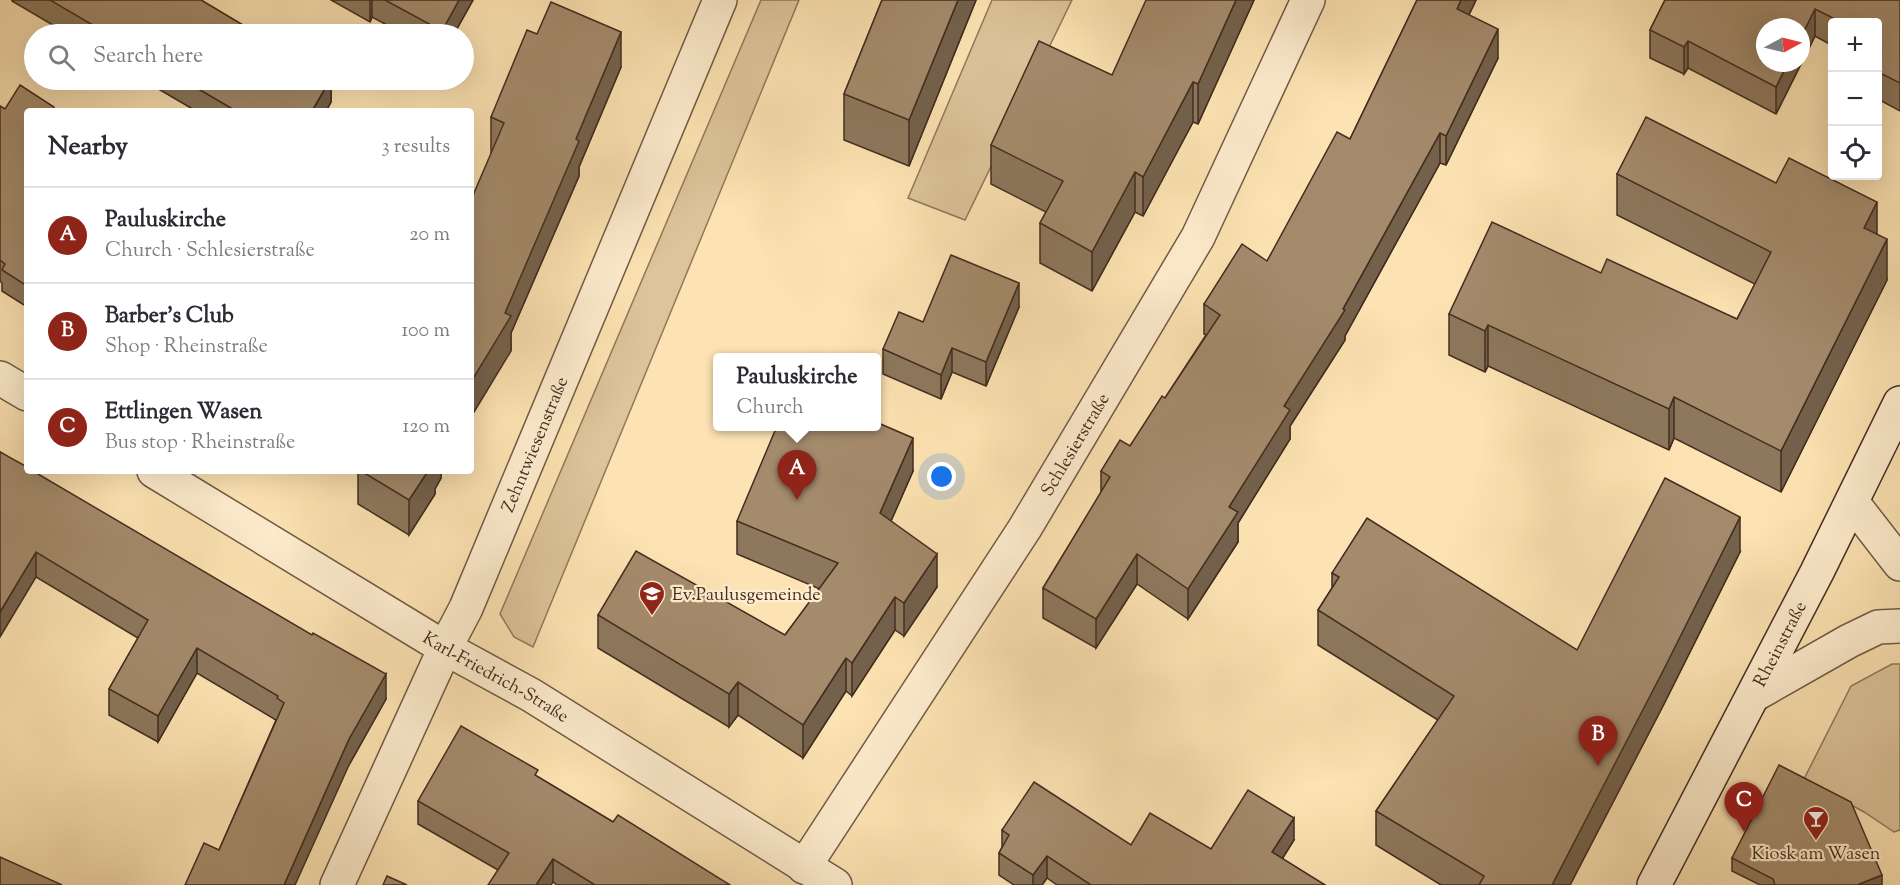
<!DOCTYPE html>
<meta charset="utf-8">
<style>
body{margin:0;font-family:"Sorts Mill Goudy",serif;background:#f7f7f7;color:#2b2b33}
.controls{position:absolute;right:18px;top:18px;display:grid;overflow:hidden;border-radius:6px;box-shadow:0 6px 24px #0002}
.controls button{width:54px;height:54px;display:grid;place-items:center;padding:0;border:0;border-bottom:2px solid #e1e1e2;background:#fff;color:#2b2b33;font:30px sans-serif}
.compass{position:absolute;left:1756px;top:18px;width:54px;height:54px;border-radius:50%;background:#fff;box-shadow:0 6px 24px #0002;rotate:83deg}
.you{position:absolute;left:942px;top:477px;width:21px;height:21px;margin:-15px;border:4px solid #fff;border-radius:50%;background:#1a73e8;box-shadow:0 0 0 9px #1a73e833}
.badge{display:grid;place-items:center;width:39px;height:39px;border-radius:50%;background:#8f2418;color:#fff;font-size:20px;font-weight:700}
.pin{position:absolute;translate:-50% -50px;filter:drop-shadow(0 2px 3px #0008)}
.pin::after{content:'';position:absolute;top:32px;width:21px;height:18px;background:inherit;clip-path:polygon(0 0,100% 0,50% 100%)}
.popup{position:absolute;left:713px;top:353px;width:168px;height:78px;box-sizing:border-box;display:grid;place-content:center;border-radius:6px;background:#fff;filter:drop-shadow(0 2px 4px #0005);font-size:20px;white-space:nowrap;color:#7c7c81}
.popup b{font-size:22px;color:#2b2b33}
.popup::after{content:'';position:absolute;left:50%;top:100%;margin-left:-12px;border:12px solid transparent;border-top-color:#fff}
.list{margin:0;padding:0;list-style:none}
h2{display:flex;justify-content:space-between;align-items:center;height:78px;margin:0;padding:0 24px;font-size:26px}
h2 small{font-size:20px;font-weight:400;color:#7c7c81}
.list li{display:grid;grid-template-columns:39px 1fr auto;gap:18px;align-items:center;box-sizing:border-box;height:96px;padding:0 24px;border-top:2px solid #e1e1e2}
.list b{display:block;font-size:22px;white-space:nowrap}
.list p{margin:0;font-size:20px;white-space:nowrap;color:#7c7c81}
.list em{font-size:20px;font-style:normal;color:#7c7c81}
.icon{flex:none;width:33px;height:33px;fill:none;stroke:currentColor;stroke-width:2;stroke-linecap:round;stroke-linejoin:round}
.map{position:relative;flex:none;width:1900px;height:885px;overflow:hidden}
.search{position:absolute;background:#fff;box-shadow:0 6px 24px #0002;left:24px;top:24px;width:450px;height:66px;display:flex;align-items:center;gap:15px;box-sizing:border-box;padding:0 21px;border-radius:33px;color:#7c7c81;font-size:22px}
.panel{position:absolute;background:#fff;box-shadow:0 6px 24px #0002;left:24px;top:108px;width:450px;height:366px;border-radius:6px}
.map>svg:first-child{display:block}
.green{fill:#ddc49a;stroke:#90785c;stroke-width:1.5}
.lines{fill:none;stroke-linecap:round;stroke-linejoin:round}
.minor-casing{stroke:#725a44;stroke-width:36}
.tertiary-casing{stroke:#725a44;stroke-width:36}
.secondary-casing{stroke:#432c1f;stroke-width:36}
.minor{stroke:#feedce;stroke-width:33}
.tertiary{stroke:#feedce;stroke-width:33}
.secondary{stroke:#feedce;stroke-width:33}
.wall{fill:#8d785d;stroke:#432c1f;stroke-width:1.5}
.shaded-wall{fill:#73614c;stroke:#432c1f;stroke-width:1.5}
.building{fill:#a48b6c;stroke:#432c1f;stroke-width:1.5}
.labels{text-anchor:middle;stroke-width:4.5;stroke-linejoin:round;paint-order:stroke}
.street-label{font-size:18px;fill:#432c1f;stroke:#feedce}
.poi-label{font-size:18px;fill:#432c1f;stroke:#feedce;text-anchor:start}
</style>
<div class="map">
<svg width="1900" height="885" viewBox="0 0 1900 885">
<rect width="100%" height="100%" fill="#fde3b3"/>
<filter id="stains"><feTurbulence type="fractalNoise" baseFrequency=".00333" numOctaves="4"/><feColorMatrix values="0 0 0 0 .2 0 0 0 0 .09 0 0 0 0 .02 0 0 0 .5 -.17"/></filter>
<radialGradient id="worn" r=".72"><stop offset=".6" stop-color="#630" stop-opacity="0"/><stop offset="1" stop-color="#630" stop-opacity=".3"/></radialGradient>
<g class="green">
<path d="M 761,0 L 799,0 L 533,647 L 514,637 L 500,614 Z"/>
<path d="M 992,0 L 1072,0 L 965,220 L 908,198 Z"/>
<path d="M 1892,664 L 1900,664 L 1900,830 L 1894,832 L 1864,812 L 1804,779 L 1851,686 Z"/>
</g>
<g class="lines">
<defs>
<g id="minor">
<path d="M 0,378 L 27,394"/>
<path id="s1" d="M 154,471 L 445,648 L 531,695 L 835,885"/>
<path id="s2" d="M 804,867 L 1025,528 L 1198,237 L 1308,0"/>
<path id="s3" d="M 337,885 L 445,648 L 466,608 L 720,0"/>
</g>
<g id="tertiary">
<path d="M 1852,502 L 1900,564"/>
<path d="M 1754,695 L 1849,641 L 1878,627 L 1900,626"/>
</g>
<g id="secondary">
<path id="s4" d="M 1654,885 L 1817,572 L 1900,403"/>
</g>
</defs>
<use href="#minor" class="minor-casing"/>
<use href="#tertiary" class="tertiary-casing"/>
<use href="#secondary" class="secondary-casing"/>
<use href="#minor" class="minor"/>
<use href="#tertiary" class="tertiary"/>
<use href="#secondary" class="secondary"/>
</g>
<g class="wall">
<path d="M 12,0 L 201,0 L 258,34 L 68,34 L 12,1 Z"/>
<path d="M 331,0 L 473,0 L 454,34 L 404,34 L 372,17 L 370,22 Z"/>
<path d="M 882,0 L 976,0 L 909,166 L 844,140 L 844,94 Z"/>
<path d="M 1254,0 L 1198,124 L 1193,122 L 1143,216 L 1135,212 L 1092,291 L 1040,263 L 1040,223 L 1046,212 L 991,184 L 991,145 L 1112,75 Z"/>
<path d="M 1417,0 L 1476,0 L 1469,15 L 1498,58 L 1446,165 L 1440,163 L 1345,336 L 1345,340 L 1290,426 L 1290,439 L 1238,523 L 1238,542 L 1188,619 L 1137,584 L 1096,648 L 1043,618 L 1043,588 L 1101,493 L 1101,471 L 1130,446 L 1165,398 L 1206,335 L 1204,334 L 1204,304 L 1267,261 L 1350,139 Z"/>
<path d="M 1665,0 L 1900,0 L 1900,111 L 1878,99 L 1878,22 L 1833,22 L 1833,46 L 1815,36 L 1776,114 L 1688,68 L 1684,74 L 1650,58 L 1650,30 Z"/>
<path d="M 537,34 L 621,67 L 579,167 L 579,176 L 511,333 L 511,351 L 491,152 L 491,117 Z"/>
<path d="M 143,80 L 331,80 L 331,102 L 326,111 L 196,111 Z"/>
<path d="M 0,106 L 5,109 L 54,111 L 27,111 L 27,307 L 2,291 L 2,283 L 0,281 Z"/>
<path d="M 1617,174 L 1877,234 L 1887,280 L 1781,492 L 1674,438 L 1669,450 L 1488,366 L 1485,372 L 1449,355 L 1449,314 L 1601,273 L 1737,319 L 1755,284 L 1617,215 Z"/>
<path d="M 1019,307 L 986,386 L 952,372 L 941,399 L 883,374 L 883,349 L 923,322 Z"/>
<path d="M 0,452 L 386,699 L 349,765 L 219,850 L 276,720 L 197,673 L 158,742 L 109,715 L 109,689 L 138,638 L 36,577 Z"/>
<path d="M 358,471 L 441,471 L 441,478 L 435,489 L 435,494 L 409,535 L 358,504 Z"/>
<path d="M 913,471 L 891,521 L 937,587 L 904,636 L 895,630 L 852,696 L 846,691 L 803,758 L 738,715 L 729,727 L 598,648 L 598,615 L 785,635 L 820,589 L 737,554 L 737,521 Z"/>
<path d="M 1740,552 L 1664,704 L 1570,885 L 1441,885 L 1376,845 L 1376,811 L 1438,720 L 1318,645 L 1318,610 L 1332,588 L 1332,573 L 1577,650 Z"/>
<path d="M 538,777 L 613,822 L 730,885 L 557,885 L 553,882 L 498,870 L 418,824 L 418,801 Z"/>
<path d="M 1002,830 L 1131,845 L 1211,849 L 1294,840 L 1282,859 L 1325,885 L 1057,885 L 1047,878 L 1042,885 L 1014,885 L 999,875 L 999,853 L 1002,847 Z"/>
<path d="M 1732,858 L 1882,885 L 1760,885 L 1732,871 Z"/>
</g>
<g class="shaded-wall">
<path d="M 370,0 L 372,0 L 372,17 L 370,22 Z"/>
<path d="M 459,0 L 473,0 L 454,34 L 442,34 L 442,31 Z"/>
<path d="M 958,0 L 976,0 L 909,166 L 909,120 Z"/>
<path d="M 1236,0 L 1254,0 L 1198,124 L 1198,84 Z"/>
<path d="M 1461,0 L 1476,0 L 1457,39 L 1457,9 Z"/>
<path d="M 1815,9 L 1815,36 L 1776,114 L 1776,87 L 1788,63 L 1801,63 L 1801,37 Z"/>
<path d="M 1498,29 L 1498,58 L 1446,165 L 1446,136 Z"/>
<path d="M 621,32 L 621,67 L 579,167 L 579,176 L 511,333 L 511,351 L 471,417 L 471,382 L 505,313 L 576,139 Z"/>
<path d="M 1688,41 L 1688,68 L 1684,74 L 1684,47 Z"/>
<path d="M 330,80 L 331,80 L 331,102 L 326,111 L 312,111 Z"/>
<path d="M 1193,82 L 1193,122 L 1143,216 L 1143,177 Z"/>
<path d="M 1440,133 L 1440,163 L 1345,336 L 1345,340 L 1290,426 L 1290,439 L 1238,523 L 1238,542 L 1188,619 L 1188,589 L 1229,507 L 1284,406 L 1343,309 Z"/>
<path d="M 1135,172 L 1135,212 L 1092,291 L 1092,252 Z"/>
<path d="M 1877,202 L 1877,243 L 1864,228 Z"/>
<path d="M 1887,239 L 1887,280 L 1781,492 L 1781,451 Z"/>
<path d="M 1019,283 L 1019,307 L 986,386 L 986,362 Z"/>
<path d="M 1488,325 L 1488,366 L 1485,372 L 1485,331 Z"/>
<path d="M 952,348 L 952,372 L 941,399 L 941,375 Z"/>
<path d="M 1674,397 L 1674,438 L 1669,450 L 1669,409 Z"/>
<path d="M 913,438 L 913,471 L 880,546 L 880,513 Z"/>
<path d="M 428,471 L 441,471 L 441,478 L 435,489 L 435,494 L 409,535 L 409,500 Z"/>
<path d="M 1740,517 L 1740,552 L 1664,704 L 1570,885 L 1552,885 Z"/>
<path d="M 36,552 L 36,577 L 0,637 L 0,612 Z"/>
<path d="M 937,554 L 937,587 L 904,636 L 904,603 Z"/>
<path d="M 1137,554 L 1137,584 L 1096,648 L 1096,619 Z"/>
<path d="M 895,597 L 895,630 L 852,696 L 852,663 Z"/>
<path d="M 197,648 L 197,673 L 158,742 L 158,716 Z"/>
<path d="M 846,658 L 846,691 L 803,758 L 803,725 Z"/>
<path d="M 386,674 L 386,699 L 349,765 L 295,885 L 284,885 L 349,739 Z"/>
<path d="M 738,682 L 738,715 L 729,727 L 729,694 Z"/>
<path d="M 1294,818 L 1294,840 L 1272,875 L 1272,852 Z"/>
<path d="M 1047,856 L 1047,878 L 1042,885 L 1033,885 L 1033,875 Z"/>
<path d="M 553,859 L 553,882 L 551,885 L 536,885 Z"/>
<path d="M 1882,875 L 1882,885 L 1857,885 Z"/>
</g>
<g class="building">
<path d="M 50,0 L 201,0 L 258,34 L 108,34 Z"/>
<path d="M 385,0 L 459,0 L 442,31 Z"/>
<path d="M 882,0 L 958,0 L 909,120 L 844,94 Z"/>
<path d="M 1146,0 L 1236,0 L 1198,84 L 1193,82 L 1143,177 L 1135,172 L 1092,252 L 1040,223 L 1063,181 L 991,145 L 1039,41 L 1112,75 Z"/>
<path d="M 1417,0 L 1461,0 L 1457,9 L 1498,29 L 1446,136 L 1440,133 L 1343,309 L 1345,310 L 1284,406 L 1290,410 L 1229,507 L 1238,512 L 1188,589 L 1137,554 L 1096,619 L 1043,588 L 1110,477 L 1101,471 L 1120,440 L 1130,446 L 1162,396 L 1165,398 L 1220,315 L 1204,304 L 1242,244 L 1267,261 L 1337,132 L 1350,139 Z"/>
<path d="M 1665,0 L 1900,0 L 1900,83 L 1878,72 L 1878,22 L 1841,22 L 1815,9 L 1801,37 L 1801,27 L 1765,27 L 1765,63 L 1788,63 L 1776,87 L 1688,41 L 1684,47 L 1650,30 Z"/>
<path d="M 551,2 L 621,32 L 576,139 L 579,141 L 505,313 L 511,316 L 471,382 L 471,200 L 504,123 L 491,117 L 527,30 L 537,34 Z"/>
<path d="M 183,80 L 330,80 L 312,111 L 236,111 Z"/>
<path d="M 20,85 L 54,107 L 52,111 L 27,111 L 27,286 L 2,270 L 5,264 L 0,260 L 0,106 L 5,109 Z"/>
<path d="M 1646,117 L 1776,183 L 1789,158 L 1877,202 L 1864,228 L 1887,239 L 1781,451 L 1674,397 L 1669,409 L 1488,325 L 1485,331 L 1449,314 L 1492,222 L 1601,273 L 1607,259 L 1737,319 L 1771,252 L 1617,174 Z"/>
<path d="M 951,255 L 1019,283 L 986,362 L 952,348 L 941,375 L 883,349 L 899,312 L 923,322 Z"/>
<path d="M 876,422 L 913,438 L 880,513 L 937,554 L 904,603 L 895,597 L 852,663 L 846,658 L 803,725 L 738,682 L 729,694 L 598,615 L 636,551 L 785,635 L 838,563 L 737,521 L 777,426 L 876,426 Z"/>
<path d="M 0,452 L 27,467 L 27,471 L 33,471 L 312,635 L 313,633 L 386,674 L 349,739 L 284,885 L 185,885 L 204,843 L 219,850 L 284,703 L 277,698 L 278,696 L 197,648 L 158,716 L 109,689 L 148,620 L 36,552 L 0,612 Z"/>
<path d="M 361,471 L 428,471 L 409,500 Z"/>
<path d="M 1665,478 L 1740,517 L 1664,669 L 1552,885 L 1479,885 L 1484,876 L 1376,811 L 1454,696 L 1318,610 L 1339,577 L 1332,573 L 1367,518 L 1577,650 Z"/>
<path d="M 461,726 L 538,770 L 535,775 L 613,822 L 618,815 L 730,885 L 595,885 L 553,859 L 536,885 L 488,885 L 509,853 L 418,801 Z"/>
<path d="M 1779,765 L 1851,802 L 1882,875 L 1857,885 L 1775,885 L 1773,879 L 1732,858 Z"/>
<path d="M 1034,782 L 1131,845 L 1150,813 L 1211,849 L 1248,790 L 1294,818 L 1272,852 L 1325,885 L 1091,885 L 1047,856 L 1033,875 L 999,853 L 1009,835 L 1002,830 Z"/>
<path d="M 0,857 L 62,885 L 0,885 Z"/>
<path d="M 387,876 L 407,885 L 383,885 Z"/>
</g>
<defs>
<symbol id="school-pin" viewBox="-11 -11 22 30"><path d="M0 17L-7.5 6A9.5 9.5 0 1 1 7.5 6Z" fill="#8f2418" stroke="#feedce"/><path d="M0-5L7-2L0 1L-7-2ZM-4 1L0 2.5L4 1V4Q0 6-4 4Z" fill="#fff"/></symbol>
<symbol id="bar-pin" viewBox="-11 -11 22 30"><path d="M0 17L-7.5 6A9.5 9.5 0 1 1 7.5 6Z" fill="#8f2418" stroke="#feedce"/><path d="M-6-5H6L.8 .8V4.5H3.5V6h-7V4.5H-.8V.8Z" fill="#fff"/></symbol>
</defs>
<g fill-rule="evenodd">
<use href="#school-pin" x="637" y="579" width="30" height="40"/>
<use href="#bar-pin" x="1801" y="804" width="30" height="40"/>
</g>
<g class="labels">
<g class="street-label">
<text dy="6" stroke="none"><textPath href="#s2" startOffset="502">Schlesierstraße</textPath></text>
<text dy="6" stroke="none"><textPath href="#s3" startOffset="483">Zehntwiesenstraße</textPath></text>
<text dy="6" stroke="none"><textPath href="#s4" startOffset="272">Rheinstraße</textPath></text>
<text dy="6" stroke="none"><textPath href="#s1" startOffset="399">Karl-Friedrich-Straße</textPath></text>
</g>
<g class="poi-label">
<text x="672" y="600">Ev.Paulusgemeinde</text>
<text x="1816" y="859" text-anchor="middle">Kiosk am Wasen</text>
</g>
</g>
<rect width="100%" height="100%" filter="url(#stains)"/>
<rect width="100%" height="100%" fill="url(#worn)"/>
</svg>
<div class="controls">
<button>+</button>
<button>−</button>
<button><svg class="icon" aria-label="locate" viewBox="0 0 24 24"><circle cx="12" cy="12" r="6"/><path d="M12 2v4M12 18v4M2 12h4M18 12h4"/></svg></button>
</div>
<svg class="compass" viewBox="-18 -18 36 36"><path d="M0-13l5 13h-10z" fill="#e53935"/><path d="M0 13l5-13h-10z" fill="#7c7c81"/></svg>
<div class="you"></div>
<div class="pin badge" style="left:797px;top:500px">A</div>
<div class="popup"><b>Pauluskirche</b>Church</div>
<div class="pin badge" style="left:1598px;top:766px">B</div>
<div class="pin badge" style="left:1744px;top:832px">C</div>
<div class="search"><svg class="icon" aria-label="search" viewBox="0 0 24 24"><circle cx="10" cy="10" r="6"/><path d="M15 15l6 6"/></svg>Search here</div>
<section class="panel">
<h2>Nearby<small>3 results</small></h2>
<ul class="list">
<li><span class="badge">A</span><div><b>Pauluskirche</b><p>Church · Schlesierstraße</p></div><em>20 m</em></li>
<li><span class="badge">B</span><div><b>Barber's Club</b><p>Shop · Rheinstraße</p></div><em>100 m</em></li>
<li><span class="badge">C</span><div><b>Ettlingen Wasen</b><p>Bus stop · Rheinstraße</p></div><em>120 m</em></li>
</ul>
</section>
</div>
